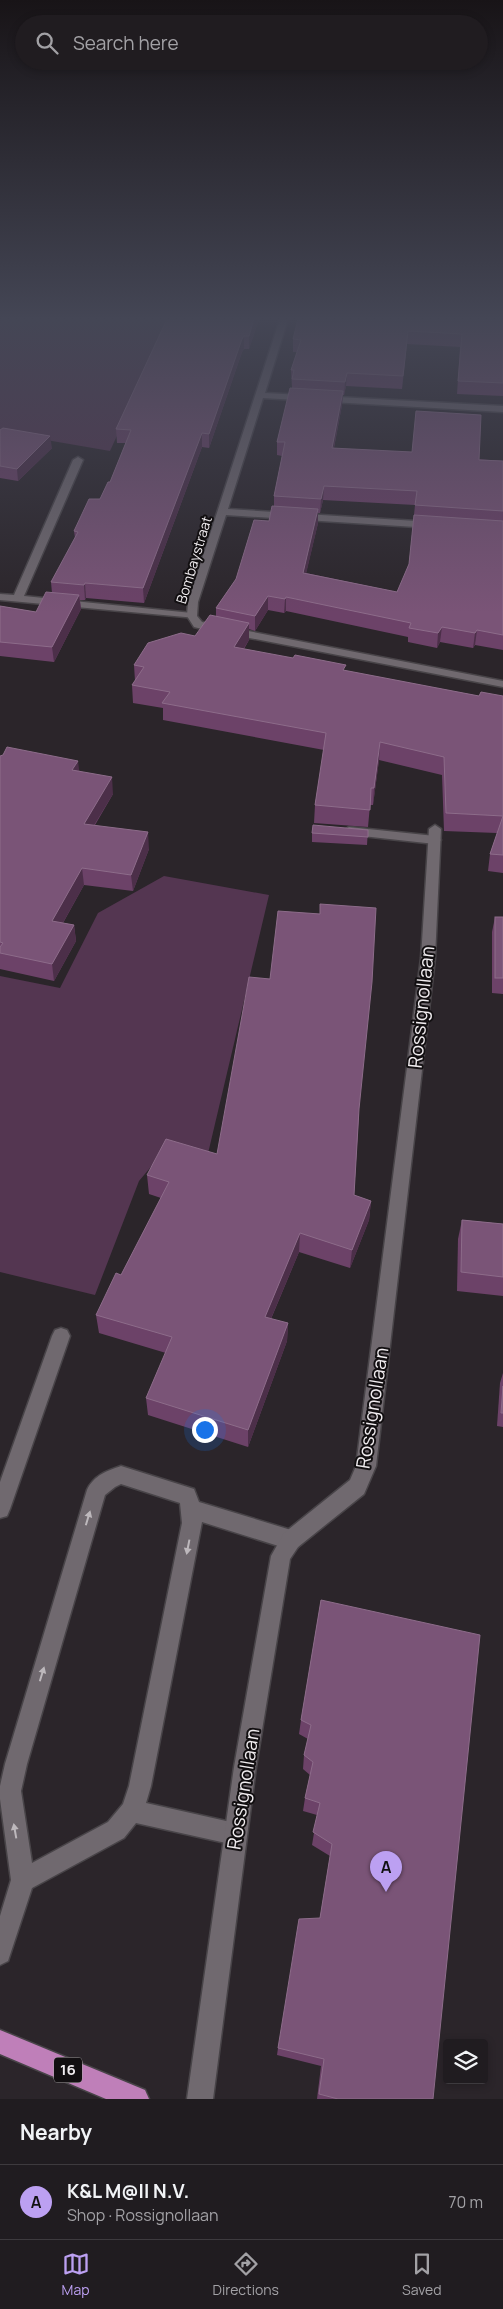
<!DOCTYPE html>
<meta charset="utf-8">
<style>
body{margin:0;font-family:Manrope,sans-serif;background:#282529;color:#f1f3f6}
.controls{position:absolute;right:15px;bottom:15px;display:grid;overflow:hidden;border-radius:5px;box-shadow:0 2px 8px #0003}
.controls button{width:45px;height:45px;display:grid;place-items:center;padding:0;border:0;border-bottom:1px solid #3d3a3e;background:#201c20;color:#f1f3f6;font:25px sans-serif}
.you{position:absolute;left:204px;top:1429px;width:18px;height:18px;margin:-12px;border:4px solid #fff;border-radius:50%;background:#1a73e8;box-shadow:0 0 0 8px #1a73e833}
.badge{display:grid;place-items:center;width:32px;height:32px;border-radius:50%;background:#bca0f2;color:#111;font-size:16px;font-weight:700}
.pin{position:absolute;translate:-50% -41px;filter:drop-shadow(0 1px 2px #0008)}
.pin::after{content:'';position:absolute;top:26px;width:18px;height:15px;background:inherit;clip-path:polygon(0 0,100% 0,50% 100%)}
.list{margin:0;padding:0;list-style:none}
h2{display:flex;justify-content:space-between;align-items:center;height:65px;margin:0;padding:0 20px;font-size:21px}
h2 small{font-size:16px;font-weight:400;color:#a2a1a5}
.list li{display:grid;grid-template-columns:32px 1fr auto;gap:15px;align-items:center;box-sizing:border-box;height:75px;padding:0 20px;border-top:1px solid #3d3a3e}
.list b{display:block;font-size:19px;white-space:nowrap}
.list p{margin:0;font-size:16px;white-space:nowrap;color:#a2a1a5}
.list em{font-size:16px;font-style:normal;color:#a2a1a5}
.icon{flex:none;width:28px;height:28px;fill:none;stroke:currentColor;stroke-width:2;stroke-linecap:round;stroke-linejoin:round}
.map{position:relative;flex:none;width:503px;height:2099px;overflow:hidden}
.search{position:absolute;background:#201c20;box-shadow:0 2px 8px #0003;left:15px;right:15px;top:15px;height:55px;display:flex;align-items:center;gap:12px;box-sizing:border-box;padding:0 18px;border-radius:28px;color:#a2a1a5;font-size:19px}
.sheet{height:140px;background:#201c20}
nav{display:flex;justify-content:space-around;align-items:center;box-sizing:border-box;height:70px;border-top:1px solid #3d3a3e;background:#201c20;font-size:14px;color:#a2a1a5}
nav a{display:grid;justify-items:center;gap:2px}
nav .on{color:#bca0f2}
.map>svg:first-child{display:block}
.green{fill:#543651}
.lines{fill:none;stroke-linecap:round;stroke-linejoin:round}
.lane-casing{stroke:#484448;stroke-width:3}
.street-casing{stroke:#484448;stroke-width:3}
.primary-casing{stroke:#484448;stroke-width:3}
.lane{fill:#70696f;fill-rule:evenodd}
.street{fill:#70696f;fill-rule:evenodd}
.primary{fill:#bf7fb9;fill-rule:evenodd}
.wall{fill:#6c4268;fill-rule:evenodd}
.shaded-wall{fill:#4c2f49}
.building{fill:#7a5477;stroke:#8d6c8a}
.oneway{fill:#bdb8bc}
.labels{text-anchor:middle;stroke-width:4;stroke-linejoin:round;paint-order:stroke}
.far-street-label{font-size:14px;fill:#f1edf0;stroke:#120f11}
.shield{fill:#120f11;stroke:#aeaaad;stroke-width:1}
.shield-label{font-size:15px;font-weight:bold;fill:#f1edf0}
.near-street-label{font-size:19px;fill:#f1edf0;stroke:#120f11}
</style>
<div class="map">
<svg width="503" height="2099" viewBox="0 0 503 2099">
<rect width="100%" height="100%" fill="#2b252a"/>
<g class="green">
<path d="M 2,319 L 170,319 L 110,451 L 0,432 L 0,321 Z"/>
<path d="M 164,876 L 269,895 L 206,1162 L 165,1150 L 139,1181 L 95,1295 L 0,1272 L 0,976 L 60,988 L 98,913 Z"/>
</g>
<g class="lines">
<defs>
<g id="lane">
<path d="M 78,457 L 83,460 L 24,596 L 192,613 L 196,614 L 196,618 L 0,600 L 0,594 L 14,595 L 73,460 Z"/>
<path d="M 349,827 L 435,836 L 441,840 L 435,844 L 344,834 L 343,831 Z"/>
<path d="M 61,1328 L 67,1330 L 70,1336 L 10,1509 L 7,1516 L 0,1518 L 0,1482 L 52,1336 L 55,1330 Z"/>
<path d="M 121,1466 L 194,1489 L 199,1502 L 291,1530 L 298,1533 L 301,1540 L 298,1547 L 291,1550 L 202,1522 L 151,1786 L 146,1803 L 235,1823 L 243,1826 L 246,1834 L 243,1842 L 235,1845 L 136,1823 L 124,1838 L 32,1888 L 8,1961 L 0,1965 L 0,1916 L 11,1880 L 0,1799 L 0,1786 L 5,1764 L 87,1490 C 94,1475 107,1471 121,1466 ZM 121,1484 L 180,1503 L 182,1523 L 129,1786 L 123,1804 L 108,1822 L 32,1863 L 21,1791 L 27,1764 L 105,1495 L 115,1487 Z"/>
</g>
<g id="street">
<path d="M 280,319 L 288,319 L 265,393 L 503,406 L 503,412 L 263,398 L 228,509 L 432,522 L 437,525 L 432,528 L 226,515 L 198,602 L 197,616 L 202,622 L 503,681 L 503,687 L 198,628 L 194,627 L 187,616 L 188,602 Z"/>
<path d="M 435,825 L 441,829 L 435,958 L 376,1466 L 364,1494 L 298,1547 L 290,1559 L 256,1767 L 213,2099 L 187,2099 L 234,1767 L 271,1556 L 284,1533 L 350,1480 L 356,1466 L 421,958 L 429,829 Z"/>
</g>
<path id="primary" d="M 0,2030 L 145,2090 L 149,2099 L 106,2099 L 0,2054 Z"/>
</defs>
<use href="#lane" class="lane-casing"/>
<use href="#street" class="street-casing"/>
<use href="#primary" class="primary-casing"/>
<use href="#lane" class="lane"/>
<use href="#street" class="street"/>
<use href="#primary" class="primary"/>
</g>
<g class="wall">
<path d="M 259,319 L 249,349 L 244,349 L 242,352 L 209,448 L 202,447 L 144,603 L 86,598 L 85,600 L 80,600 L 81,609 L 54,662 L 0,656 L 0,606 L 36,612 L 52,593 L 51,582 L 75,538 L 74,531 L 100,499 L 110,482 L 126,443 L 117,443 L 116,429 Z"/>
<path d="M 503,319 L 503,396 L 457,394 L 460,347 L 407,344 L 402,389 L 346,386 L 344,395 L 343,395 L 342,405 L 334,448 L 503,461 L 503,650 L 475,645 L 473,648 L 440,642 L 437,648 L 408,642 L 408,637 L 286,611 L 284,613 L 268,610 L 255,631 L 249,629 L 249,640 L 244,649 L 346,671 L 479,696 L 503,696 L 503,873 L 488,871 L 490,854 L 497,833 L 444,831 L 442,775 L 379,760 L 373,805 L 370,805 L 368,827 L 314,823 L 315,805 L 324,750 L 163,720 L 163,708 L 133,703 L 132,685 L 135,681 L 134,665 L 195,636 L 216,617 L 216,608 L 236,579 L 269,521 L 274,506 L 274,496 L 282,456 L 277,455 L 277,442 L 292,388 L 291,370 L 297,352 L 293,352 L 293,339 ZM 323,500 L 415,505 L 409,564 L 397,592 L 306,573 L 318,523 L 318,513 L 320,513 Z"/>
<path d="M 0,430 L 52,448 L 18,481 L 0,478 Z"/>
<path d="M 0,756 L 80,771 L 113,794 L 95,825 L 149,849 L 133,891 L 84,885 L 63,923 L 74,925 L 76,941 L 54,981 L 0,969 Z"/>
<path d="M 368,830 L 367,845 L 312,842 L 312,833 Z"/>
<path d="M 495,917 L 503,917 L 503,994 L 492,993 L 492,932 Z"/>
<path d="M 359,1114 L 354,1195 L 371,1201 L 369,1220 L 350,1268 L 299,1252 L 271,1319 L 288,1323 L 287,1341 L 248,1447 L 148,1415 L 146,1398 L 166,1353 L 99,1333 L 96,1315 L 121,1275 L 161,1198 L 149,1194 L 147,1175 Z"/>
<path d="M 462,1220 L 503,1224 L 503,1296 L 457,1291 L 458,1239 Z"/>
<path d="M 503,1373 L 503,1427 L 497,1426 L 500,1383 Z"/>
<path d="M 321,1600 L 433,2099 L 317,2099 L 321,2066 L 277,2055 L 278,2048 L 320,1918 L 330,1856 L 312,1845 L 317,1815 L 303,1811 L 305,1798 L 310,1775 L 303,1769 L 304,1755 L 308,1739 L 299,1734 L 301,1720 Z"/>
</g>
<g class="shaded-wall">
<path d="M 254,319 L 259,319 L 249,349 L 249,336 Z"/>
<path d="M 244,336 L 244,349 L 242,352 L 209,448 L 209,434 L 242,339 Z"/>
<path d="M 347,373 L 346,386 L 344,395 L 345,382 Z"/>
<path d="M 343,391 L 342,405 L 331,462 L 332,448 Z"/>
<path d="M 202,433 L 202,447 L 144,603 L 143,588 Z"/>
<path d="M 50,436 L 52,448 L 18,481 L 17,469 Z"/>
<path d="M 324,486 L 323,500 L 320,513 L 321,499 Z"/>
<path d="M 318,509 L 318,523 L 303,587 L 303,573 Z"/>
<path d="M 85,583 L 86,598 L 85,600 L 84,585 Z"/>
<path d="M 79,595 L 81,609 L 54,662 L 52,647 Z"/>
<path d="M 268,596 L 268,610 L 255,631 L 255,616 Z"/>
<path d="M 286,597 L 286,611 L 284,613 L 285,599 Z"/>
<path d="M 249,623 L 249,640 L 234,664 L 234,647 Z"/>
<path d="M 442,627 L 440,642 L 437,648 L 438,633 Z"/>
<path d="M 477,630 L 475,645 L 473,648 L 475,633 Z"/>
<path d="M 380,742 L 379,760 L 373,805 L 374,788 Z"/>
<path d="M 78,761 L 80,777 L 72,770 Z"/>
<path d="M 112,777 L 113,794 L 85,840 L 84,824 Z"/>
<path d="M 148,832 L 149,849 L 133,891 L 131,875 Z"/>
<path d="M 82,868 L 84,885 L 55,937 L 52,921 Z"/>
<path d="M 74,925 L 76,941 L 54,981 L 52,964 Z"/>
<path d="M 371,1201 L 369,1220 L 350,1268 L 352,1250 Z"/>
<path d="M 300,1233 L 299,1252 L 264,1335 L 265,1317 Z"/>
<path d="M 288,1323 L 287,1341 L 248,1447 L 248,1430 Z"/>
</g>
<g class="building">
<path d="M 167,319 L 254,319 L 249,336 L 244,336 L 242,339 L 209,434 L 202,433 L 143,588 L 85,583 L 84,585 L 51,582 L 78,532 L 74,531 L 89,499 L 100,499 L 108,482 L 110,482 L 131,430 L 116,429 Z"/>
<path d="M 298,319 L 503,319 L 503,383 L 458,381 L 462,334 L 408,331 L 403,376 L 347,373 L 345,382 L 292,379 L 294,370 L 291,370 L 301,340 L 293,339 Z"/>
<path d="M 290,388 L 343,391 L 332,448 L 412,452 L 416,411 L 481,415 L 479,460 L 503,461 L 503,511 L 415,505 L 417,491 L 324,486 L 321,499 L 274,496 L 285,442 L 277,442 Z"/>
<path d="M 3,428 L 50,436 L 17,469 L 0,466 L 0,430 Z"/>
<path d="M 272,506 L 318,509 L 303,573 L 397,592 L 409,564 L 414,515 L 503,521 L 503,635 L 477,630 L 475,633 L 442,627 L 438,633 L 409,628 L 411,623 L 286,597 L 285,599 L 268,596 L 255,616 L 216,608 L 236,579 L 254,520 L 269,521 Z"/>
<path d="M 46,592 L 79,595 L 52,647 L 0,642 L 0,606 L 36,612 Z"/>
<path d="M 210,615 L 249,623 L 234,647 L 293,658 L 295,655 L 346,665 L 343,670 L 479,696 L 481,692 L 503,696 L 503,816 L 446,813 L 444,757 L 380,742 L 374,788 L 371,788 L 370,810 L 315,805 L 326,733 L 162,703 L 170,692 L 132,685 L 144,667 L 134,665 L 148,643 L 181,633 L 195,636 Z"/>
<path d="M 7,747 L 78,761 L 72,770 L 112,777 L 84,824 L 148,832 L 131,875 L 82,868 L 52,921 L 74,925 L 52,964 L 0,953 L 0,947 L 3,943 L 0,942 L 0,756 L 3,755 Z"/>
<path d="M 503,816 L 503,855 L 490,854 Z"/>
<path d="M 313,825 L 368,830 L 368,837 L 312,833 Z"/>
<path d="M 320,904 L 376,908 L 372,982 L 359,1109 L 354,1195 L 371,1201 L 352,1250 L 300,1233 L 265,1317 L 288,1323 L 248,1430 L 146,1398 L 172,1337 L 96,1315 L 116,1273 L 121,1275 L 169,1182 L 147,1175 L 166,1139 L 217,1154 L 249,977 L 270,979 L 278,911 L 320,914 Z"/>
<rect x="495" y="917" width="8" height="61"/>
<path d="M 462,1220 L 503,1224 L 503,1277 L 461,1272 Z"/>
<path d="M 503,1386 L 503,1413 L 501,1413 Z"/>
<path d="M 321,1600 L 480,1635 L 433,2099 L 338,2099 L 319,2094 L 324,2059 L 278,2048 L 299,1919 L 320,1918 L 332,1844 L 313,1832 L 320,1803 L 305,1798 L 313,1762 L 304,1755 L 311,1725 L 301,1720 Z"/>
</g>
<defs><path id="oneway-solid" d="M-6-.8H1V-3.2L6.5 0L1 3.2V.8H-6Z" transform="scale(1.25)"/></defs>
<g class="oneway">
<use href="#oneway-solid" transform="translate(88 1518) rotate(-73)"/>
<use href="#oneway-solid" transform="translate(188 1547) rotate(101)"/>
<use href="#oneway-solid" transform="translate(42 1674) rotate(-73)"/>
<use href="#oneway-solid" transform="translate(15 1831) rotate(-100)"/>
</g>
<linearGradient id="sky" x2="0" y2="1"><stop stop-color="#181417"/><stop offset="0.52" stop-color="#444655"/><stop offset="1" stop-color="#444655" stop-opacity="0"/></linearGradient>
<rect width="503" height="613" fill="url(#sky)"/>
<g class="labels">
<g class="far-street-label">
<text transform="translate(194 560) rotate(-73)" y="5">Bombaystraat</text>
</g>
<rect class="shield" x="54" y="2057.5" width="28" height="25" rx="4"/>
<g class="shield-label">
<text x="68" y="2075">16</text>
</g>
<g class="near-street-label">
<text transform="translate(421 1007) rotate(-84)" y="7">Rossignollaan</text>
<text transform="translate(372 1408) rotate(-81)" y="7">Rossignollaan</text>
<text transform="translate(243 1789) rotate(-81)" y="7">Rossignollaan</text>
</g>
</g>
</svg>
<div class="controls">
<button><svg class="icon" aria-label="layers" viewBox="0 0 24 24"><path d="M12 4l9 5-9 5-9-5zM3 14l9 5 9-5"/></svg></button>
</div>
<div class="you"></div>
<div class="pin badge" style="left:386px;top:1892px">A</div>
<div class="search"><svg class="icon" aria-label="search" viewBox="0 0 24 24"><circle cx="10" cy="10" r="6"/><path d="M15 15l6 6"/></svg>Search here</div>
</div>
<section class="sheet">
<h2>Nearby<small></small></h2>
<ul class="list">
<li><span class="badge">A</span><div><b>K&amp;L M@ll N.V.</b><p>Shop · Rossignollaan</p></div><em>70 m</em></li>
</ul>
</section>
<nav>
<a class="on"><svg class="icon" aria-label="map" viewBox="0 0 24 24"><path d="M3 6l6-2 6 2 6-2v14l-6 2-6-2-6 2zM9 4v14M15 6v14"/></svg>Map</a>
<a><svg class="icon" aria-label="directions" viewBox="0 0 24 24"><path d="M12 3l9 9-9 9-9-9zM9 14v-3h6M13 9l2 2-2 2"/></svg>Directions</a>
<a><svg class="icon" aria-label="saved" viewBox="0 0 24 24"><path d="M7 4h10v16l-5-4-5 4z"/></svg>Saved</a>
</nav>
